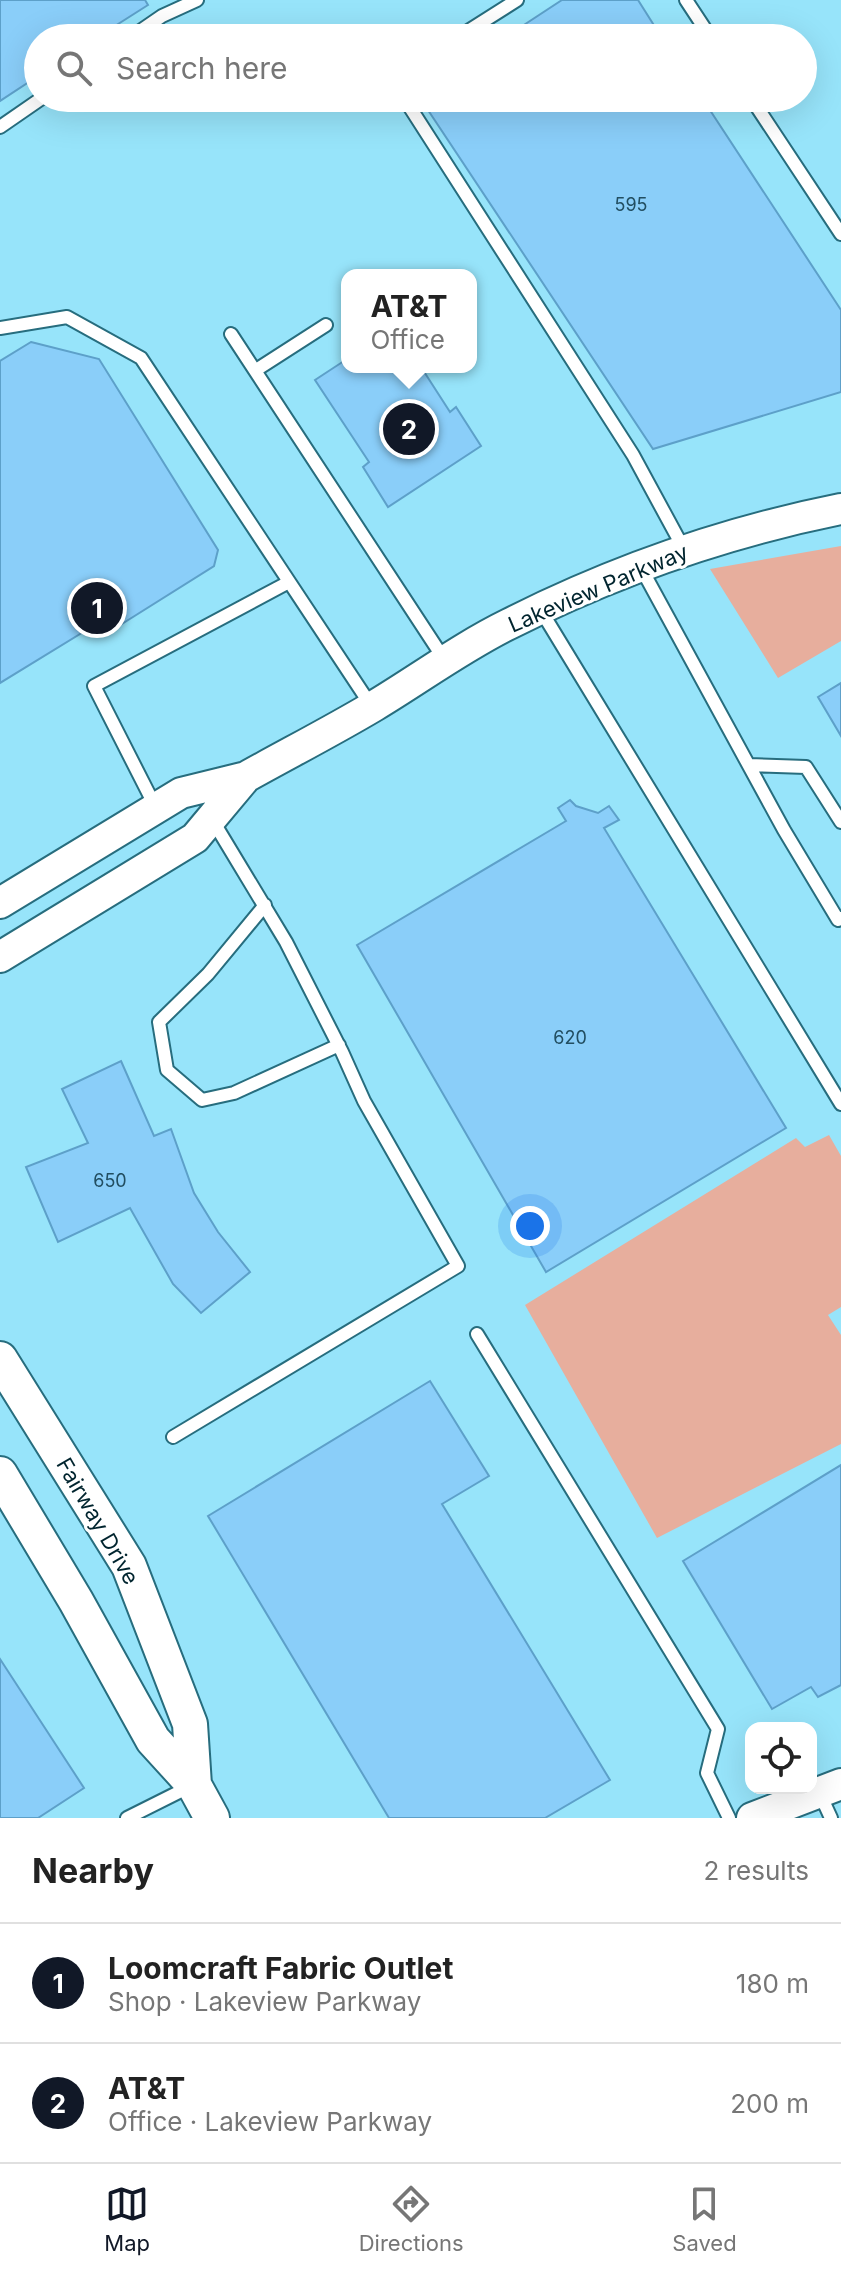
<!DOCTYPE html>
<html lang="en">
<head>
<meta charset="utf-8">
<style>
	body { margin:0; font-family:Inter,sans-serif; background:#f2f2f2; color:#222 }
	.controls { position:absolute; right:24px; bottom:24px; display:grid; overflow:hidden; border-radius:16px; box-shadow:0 8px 32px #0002 }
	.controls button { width:72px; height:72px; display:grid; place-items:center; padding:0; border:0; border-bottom:2px solid #e0e0e0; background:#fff; color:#222; font:40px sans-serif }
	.you { position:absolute; left:530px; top:1226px; width:28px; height:28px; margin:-20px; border:6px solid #fff; border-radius:50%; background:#1a73e8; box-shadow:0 0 0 12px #1a73e833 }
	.badge { display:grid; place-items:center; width:52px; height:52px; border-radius:50%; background:#111827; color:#fff; font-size:26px; font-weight:700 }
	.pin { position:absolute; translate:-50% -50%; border:4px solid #fff; box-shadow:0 2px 8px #0006 }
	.popup { position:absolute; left:341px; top:269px; width:136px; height:104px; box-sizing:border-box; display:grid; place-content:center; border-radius:16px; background:#fff; filter:drop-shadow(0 2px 6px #0005); font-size:26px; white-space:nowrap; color:#767676 }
	.popup b { font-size:30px; color:#222 }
	.popup::after { content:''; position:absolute; left:50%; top:100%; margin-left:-16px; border:16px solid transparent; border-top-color:#fff }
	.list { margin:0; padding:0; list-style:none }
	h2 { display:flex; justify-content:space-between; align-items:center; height:104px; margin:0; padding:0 32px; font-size:34px }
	h2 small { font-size:26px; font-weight:400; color:#767676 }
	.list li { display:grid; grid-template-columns:52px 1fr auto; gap:24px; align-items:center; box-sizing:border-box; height:120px; padding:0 32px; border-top:2px solid #e0e0e0 }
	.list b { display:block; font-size:30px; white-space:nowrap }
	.list p { margin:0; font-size:26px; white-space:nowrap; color:#767676 }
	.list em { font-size:26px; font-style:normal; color:#767676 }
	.icon { flex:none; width:44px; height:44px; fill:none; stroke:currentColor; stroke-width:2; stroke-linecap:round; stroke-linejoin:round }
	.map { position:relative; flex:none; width:841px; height:1818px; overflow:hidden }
	.search { position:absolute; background:#fff; box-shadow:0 8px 32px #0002; left:24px; right:24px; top:24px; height:88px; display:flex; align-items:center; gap:20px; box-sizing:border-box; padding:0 28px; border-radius:44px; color:#767676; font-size:30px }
	.sheet { height:344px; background:#fff }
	nav { display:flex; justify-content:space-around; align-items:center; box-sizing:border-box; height:112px; border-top:2px solid #e0e0e0; background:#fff; font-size:22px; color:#767676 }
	nav a { display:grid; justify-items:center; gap:4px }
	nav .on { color:#111827 }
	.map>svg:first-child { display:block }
	.built { fill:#97e4fa; fill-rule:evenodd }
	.green { fill:#e7ae9d }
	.building { fill:#8acef9; stroke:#5da0c9; stroke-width:2 }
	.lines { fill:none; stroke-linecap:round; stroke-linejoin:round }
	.service-casing { stroke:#276d7e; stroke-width:16 }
	.tertiary-casing { stroke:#276d7e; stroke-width:34 }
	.secondary-casing { stroke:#276d7e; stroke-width:38 }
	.service { stroke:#fff; stroke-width:12 }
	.tertiary { stroke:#fff; stroke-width:30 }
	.secondary { stroke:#fff; stroke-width:34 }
	.labels { text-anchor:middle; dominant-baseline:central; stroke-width:6; stroke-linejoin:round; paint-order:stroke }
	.number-label { font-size:18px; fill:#224e61 }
	.street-label { font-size:22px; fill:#00242e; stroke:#fff }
</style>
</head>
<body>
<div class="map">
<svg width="841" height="1818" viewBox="0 0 841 1818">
	<rect width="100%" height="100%" fill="#b9ecfa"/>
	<!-- built -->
	<path class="built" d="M0 0H841V1818H0ZM38 38H803V98H38ZM347 275H471V367H347ZM751 1728H811V1788H751Z"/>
	<!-- green -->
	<path class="green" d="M841 546V641L778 678 710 569Z
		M829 1135 841 1156V1307L828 1315 841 1335V1444L657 1538 525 1305 796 1138 805 1147Z"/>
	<!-- building -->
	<path class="building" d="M0 0H145L148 5 96 38H38V76L0 101Z
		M562 0H638L662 38H504Z
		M420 98H702L841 310V392L653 449Z
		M31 342 99 359 218 550 214 566 117 627 98 623 0 683V361Z
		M347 359V367H421L450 412 456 407 481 446 388 507 363 467 369 462 315 380Z
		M841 683V736L818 697Z
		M570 800 576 806 598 813 609 806 619 820 604 828 786 1128 546 1272 357 945 566 821 558 808Z
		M121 1061 154 1136 171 1129 194 1193 218 1232 250 1272 201 1313 173 1284 130 1208 58 1242 26 1167 88 1143 62 1089Z
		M430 1381 489 1476 442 1504 610 1780 545 1818H389L208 1516Z
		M841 1465V1685L818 1697 811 1687 772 1709 683 1561Z
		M0 1659 84 1788 38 1818H0Z"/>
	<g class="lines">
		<!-- service casing -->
		<g class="service-casing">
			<path id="service" d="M686 0 711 38
				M130 38 162 16 197 0
				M457 38 517 0
				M404 98 633 455 685 551
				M751 98 841 234
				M0 127 42 98
				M0 328 67 317 141 358 372 707
				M231 334 444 659
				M256 370 326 325
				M640 566 784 830 838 920 841 918
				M540 609 841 1104
				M749 765 806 767 841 822
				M156 808 94 686 289 582
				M265 905 208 974 159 1022 167 1070 202 1100 234 1093 339 1045
				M477 1334 718 1729 707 1773 729 1818
				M173 1437 458 1266 364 1101 342 1052 286 942 213 821
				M820 1794 831 1818
				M127 1818 191 1786"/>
		</g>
		<!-- tertiary casing -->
		<g class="tertiary-casing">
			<path id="tertiary" d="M246 777C289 753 332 731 374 706 419 679 462 647 509 624 614 571 726 532 841 509
				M0 903 181 793 246 777 195 838 0 957
				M752 1818 841 1784"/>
		</g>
		<!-- secondary casing -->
		<g class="secondary-casing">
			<path id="secondary" d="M0 1359 129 1566 190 1724 194 1785
				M0 1474 76 1601 153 1740 194 1785 212 1818"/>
		</g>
		<!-- service -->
		<use href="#service" class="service"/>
		<!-- tertiary -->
		<use href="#tertiary" class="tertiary"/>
		<!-- secondary -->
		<use href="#secondary" class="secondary"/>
	</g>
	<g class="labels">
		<!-- number labels -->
		<g class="number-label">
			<text x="631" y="204">595</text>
			<text x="570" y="1037">620</text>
			<text x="110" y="1180">650</text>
		</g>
		<!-- street labels -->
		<g class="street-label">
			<text transform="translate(598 588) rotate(-23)">Lakeview Parkway</text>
			<text transform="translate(98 1521) rotate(60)">Fairway Drive</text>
		</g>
	</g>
</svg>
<div class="controls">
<button><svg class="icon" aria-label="locate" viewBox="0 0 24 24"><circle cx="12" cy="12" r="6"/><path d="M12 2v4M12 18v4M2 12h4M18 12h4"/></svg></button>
</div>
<div class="you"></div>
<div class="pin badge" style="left:97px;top:608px">1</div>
<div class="pin badge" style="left:409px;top:429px">2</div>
<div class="popup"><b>AT&amp;T</b>Office</div>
<div class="search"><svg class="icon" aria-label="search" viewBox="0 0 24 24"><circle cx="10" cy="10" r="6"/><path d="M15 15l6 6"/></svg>Search here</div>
</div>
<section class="sheet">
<h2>Nearby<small>2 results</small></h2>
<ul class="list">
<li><span class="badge">1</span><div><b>Loomcraft Fabric Outlet</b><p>Shop · Lakeview Parkway</p></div><em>180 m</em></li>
<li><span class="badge">2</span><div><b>AT&amp;T</b><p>Office · Lakeview Parkway</p></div><em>200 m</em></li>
</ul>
</section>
<nav>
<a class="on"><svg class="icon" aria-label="map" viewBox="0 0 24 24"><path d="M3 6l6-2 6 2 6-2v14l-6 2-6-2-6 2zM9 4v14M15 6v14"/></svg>Map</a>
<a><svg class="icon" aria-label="directions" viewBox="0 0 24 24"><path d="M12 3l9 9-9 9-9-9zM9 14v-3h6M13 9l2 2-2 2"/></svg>Directions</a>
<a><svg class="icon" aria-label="saved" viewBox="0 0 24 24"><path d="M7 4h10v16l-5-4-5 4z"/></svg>Saved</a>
</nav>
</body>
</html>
